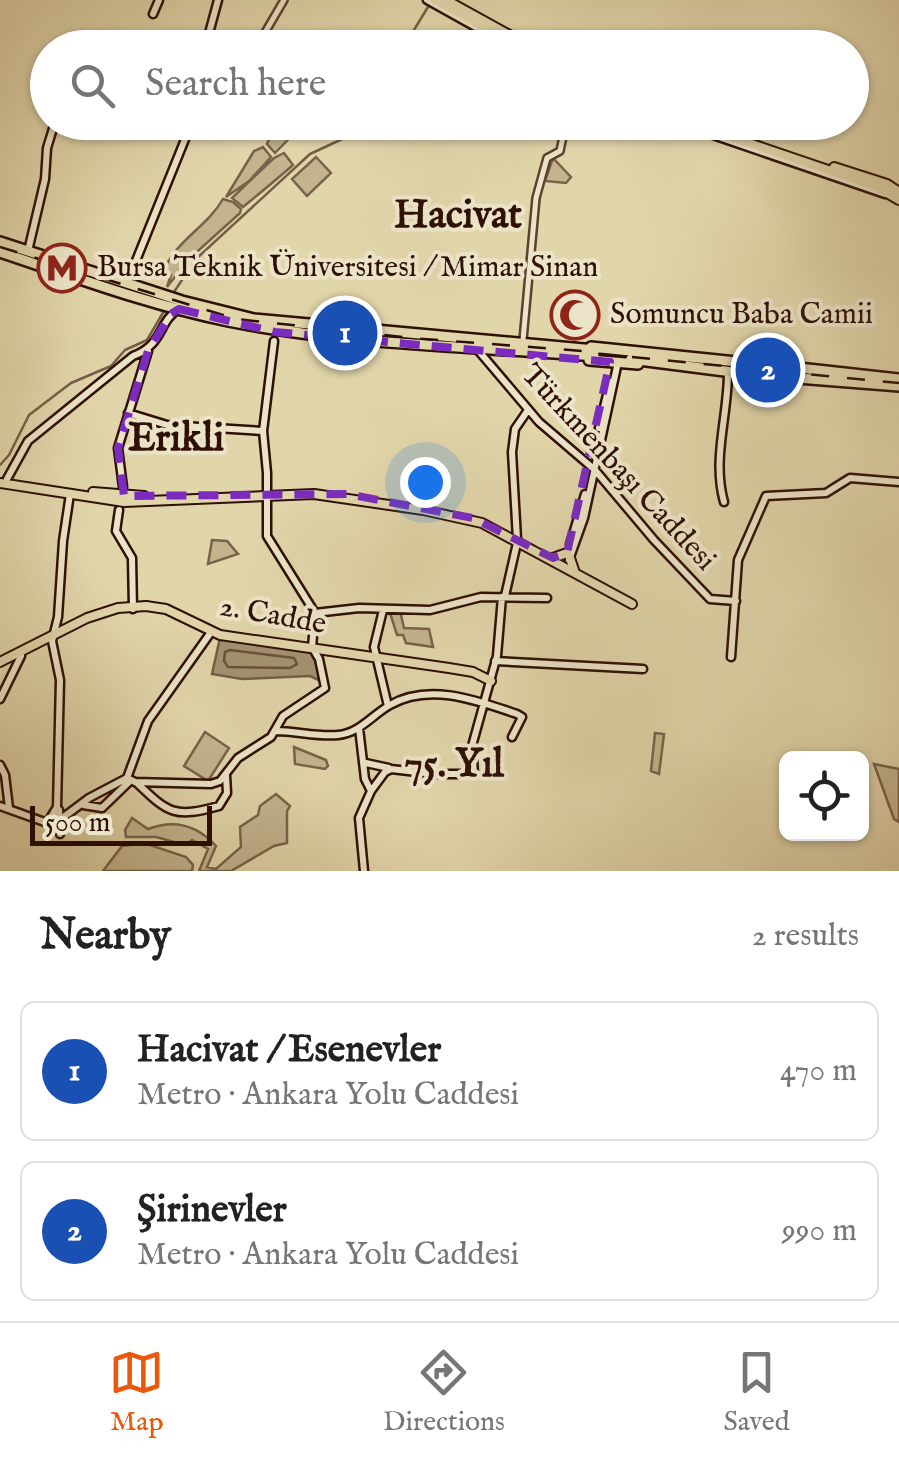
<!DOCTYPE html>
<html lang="en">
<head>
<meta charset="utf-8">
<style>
	body { margin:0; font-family:"IM FELL English",serif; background:#f2f2f2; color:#222 }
	.controls { position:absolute; right:30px; bottom:30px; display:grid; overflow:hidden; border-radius:15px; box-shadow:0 2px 8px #0004 }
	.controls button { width:90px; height:90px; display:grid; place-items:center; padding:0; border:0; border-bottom:2px solid #e0e0e0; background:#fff; color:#222; font:50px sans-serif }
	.scale { position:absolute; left:30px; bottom:25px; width:182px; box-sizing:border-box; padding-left:10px; border:5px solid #2f1005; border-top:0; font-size:28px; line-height:35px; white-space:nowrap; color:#2f1005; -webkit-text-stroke:8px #ece4c8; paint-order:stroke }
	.you { position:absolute; left:425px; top:482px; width:35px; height:35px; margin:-25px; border:8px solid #fff; border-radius:50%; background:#1a73e8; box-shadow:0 0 0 15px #1a73e833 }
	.badge { display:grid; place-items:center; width:65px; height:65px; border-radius:50%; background:#ea580c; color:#fff; font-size:32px; font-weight:700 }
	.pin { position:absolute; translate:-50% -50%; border:5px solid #fff; box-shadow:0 2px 10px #0006 }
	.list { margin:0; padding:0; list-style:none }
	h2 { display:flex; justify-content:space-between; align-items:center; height:130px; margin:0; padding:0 40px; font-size:42px }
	h2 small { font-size:32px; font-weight:400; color:#767676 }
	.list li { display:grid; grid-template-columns:65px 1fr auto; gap:30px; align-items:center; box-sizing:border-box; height:140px; margin:0 20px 20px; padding:0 20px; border:2px solid #e0e0e0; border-radius:15px }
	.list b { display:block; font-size:38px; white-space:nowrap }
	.list p { margin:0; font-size:32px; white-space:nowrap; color:#767676 }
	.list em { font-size:32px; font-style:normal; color:#767676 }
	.icon { flex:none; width:55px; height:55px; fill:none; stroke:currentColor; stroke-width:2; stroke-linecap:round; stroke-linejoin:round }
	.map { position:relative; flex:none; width:899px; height:871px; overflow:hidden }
	.search { position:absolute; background:#fff; box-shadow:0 2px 8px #0004; left:30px; right:30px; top:30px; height:110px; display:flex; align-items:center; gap:25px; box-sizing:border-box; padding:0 35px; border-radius:55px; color:#767676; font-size:38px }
	.sheet { height:450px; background:#fff }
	nav { display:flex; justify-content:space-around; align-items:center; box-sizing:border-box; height:140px; border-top:2px solid #e0e0e0; background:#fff; font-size:28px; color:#767676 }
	nav a { display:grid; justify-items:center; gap:5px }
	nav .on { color:#ea580c }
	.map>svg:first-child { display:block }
	.green { fill:#c3b48e; stroke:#79624a; stroke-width:2.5 }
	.water { fill:#a49272; stroke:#755e46; stroke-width:2.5 }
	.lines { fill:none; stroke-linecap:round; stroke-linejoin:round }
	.shore { stroke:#6a513c; stroke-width:2.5 }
	.stream { stroke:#755e46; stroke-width:2.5 }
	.tertiary-casing { stroke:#5c412e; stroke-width:10 }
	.secondary-casing { stroke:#2f1005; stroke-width:11 }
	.primary-casing { stroke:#2f1005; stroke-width:12 }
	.trunk-casing { stroke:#2f1005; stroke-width:14 }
	.tertiary { stroke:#ece4c8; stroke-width:5 }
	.secondary { stroke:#ece4c8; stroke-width:6 }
	.primary { stroke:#e1d5aa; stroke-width:8 }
	.trunk { stroke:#e1d5aa; stroke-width:9 }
	.rail { stroke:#2f1005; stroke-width:2.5; stroke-dasharray:18 18; stroke-linecap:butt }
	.marked { fill:none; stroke:#7b2cbf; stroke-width:8; stroke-dasharray:20 12; stroke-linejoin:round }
	.labels { text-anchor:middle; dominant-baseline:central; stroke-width:8; stroke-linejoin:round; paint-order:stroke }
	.poi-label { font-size:30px; fill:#2f1005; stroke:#ece4c8; text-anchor:start }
	.street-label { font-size:30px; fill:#2f1005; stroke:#ece4c8 }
	.district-label { font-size:40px; font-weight:bold; fill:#2f1005; stroke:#ece4c8 }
</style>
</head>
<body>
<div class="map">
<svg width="899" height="871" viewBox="0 0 899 871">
	<rect width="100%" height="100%" fill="#e1d5aa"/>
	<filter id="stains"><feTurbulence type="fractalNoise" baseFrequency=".002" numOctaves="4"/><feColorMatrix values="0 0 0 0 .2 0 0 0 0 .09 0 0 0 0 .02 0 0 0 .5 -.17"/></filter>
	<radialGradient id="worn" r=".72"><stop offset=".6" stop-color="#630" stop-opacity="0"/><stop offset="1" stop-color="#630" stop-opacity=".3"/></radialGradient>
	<!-- green -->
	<path class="green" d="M276 123H304L275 153 267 144Z
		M263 147 271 157 249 181 226 197 254 151Z
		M284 153 293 165C276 180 260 193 243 207L232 198 274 158Z
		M316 157 331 173 307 196 292 179Z
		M553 158 571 177 566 183 545 181Z
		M223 199 233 202 241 209 240 213 189 259 167 287 171 275 163 272C175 241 207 227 223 199Z
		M212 540 227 541 238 554 208 564Z
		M400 611 404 628 429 629 433 647 406 643 403 635H397L390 613Z
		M205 732 229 748 208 781 184 766Z
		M655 733 664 734 659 774 651 771Z
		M294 747 326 760 328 766 325 769 295 764Z
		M874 764 899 769V822L894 819Z
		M276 794 290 806 287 811V843L274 846 231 871H199L208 849 192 840 185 845 156 837H126L125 830 132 818 148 829C174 819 197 825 216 846L207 867 216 869 241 847 240 827 258 815 260 806Z
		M144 843 186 857 193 865 192 871H103L122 846Z"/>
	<!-- water -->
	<path class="water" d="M220 638 314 651 325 683 310 676 242 679 212 674Z"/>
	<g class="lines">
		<!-- shore -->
		<path class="shore" d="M230 650 294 658 297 664 290 668 228 667 224 661 225 652Z"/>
		<!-- stream -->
		<path class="stream" d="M403 48 431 2
			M172 295 196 259 310 154 351 135 361 122
			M0 465 9 455 29 415 71 383 111 366 125 350 147 340 164 311"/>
		<!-- tertiary casing -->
		<g class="tertiary-casing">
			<path id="tertiary" d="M82 44 104 48
				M256 48 284 0
				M523 340 536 198 547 158 560 151 566 122"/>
		</g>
		<!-- secondary casing -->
		<g class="secondary-casing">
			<path id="secondary" d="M427 0 513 48
				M153 14 159 0
				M205 48 218 0
				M675 122 885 194
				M28 251 45 179 47 148 55 122
				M127 283 192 122
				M477 349 539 422 595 470 654 540 710 599 736 601
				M128 413 167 425 263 431
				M599 428 610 382
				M7 479 28 441 133 356C164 345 158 321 179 309
				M123 487 118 448 148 351
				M724 502C712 459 728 416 728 373
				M119 510 116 531 132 558 133 609
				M517 539 512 452 515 429 528 410
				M570 544 585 494
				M569 560 584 518 618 362
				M505 596 517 543
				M383 610 374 647 388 706
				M315 613 359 608 430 610 481 597 547 598
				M731 657 738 560 766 496 826 493 850 478 899 482
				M495 661 643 669
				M0 699 21 656
				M359 728 365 779 371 791 359 818 364 871
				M276 731C296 731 318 737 338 735 360 733 372 715 390 705 430 682 478 701 517 714L522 717 512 737
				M366 763 389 768
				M0 765 5 775 9 808
				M127 778 135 782 211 784 220 781 238 758 271 737 283 716 325 688 319 659 312 647 315 613 267 536V473L263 431 274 341
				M127 778 148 721 209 635
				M137 783C169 814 175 818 219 806L227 793 226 775
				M371 791 385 772 391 769 434 774H474L472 746 497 656 502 597
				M83 805 102 808 131 780
				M0 806 53 825 89 798 127 778
				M59 810 60 834
				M53 825 49 820 57 807 60 680 52 641 58 617 63 541 70 494"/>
		</g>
		<!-- primary casing -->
		<g class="primary-casing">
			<path id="primary" d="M435 0 522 48
				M446 0 533 48
				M687 122 875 186 899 200
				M834 167 887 184 899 192
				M0 483 124 502 314 494 423 510 482 523 632 604
				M93 492 144 496
				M553 558 567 553
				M570 558 574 570
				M0 662 87 618 118 608 146 606 166 609 220 635 449 668 473 672 491 681"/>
		</g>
		<!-- trunk casing -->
		<g class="trunk-casing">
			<path id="trunk" d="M0 242 182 301 254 319 595 350
				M0 252C75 277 150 305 228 321 348 345 473 346 594 356
				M591 347 767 365
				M631 359 748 374 899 386
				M589 360 638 364
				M763 364 899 379"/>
		</g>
		<!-- tertiary -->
		<use href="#tertiary" class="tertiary"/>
		<!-- secondary -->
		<use href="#secondary" class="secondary"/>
		<!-- primary -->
		<use href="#primary" class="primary"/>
		<!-- trunk -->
		<use href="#trunk" class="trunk"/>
		<!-- rail -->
		<path class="rail" d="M0 247 236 319 412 338 595 352
			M632 357 899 383"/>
	</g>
	<!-- marked area -->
	<path class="marked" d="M179 309 275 332 610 362 567 553 553 558 473 518 347 494 124 496 118 448 148 351 171 314Z"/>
	<!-- icons -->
	<defs>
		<g id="metro-ring" transform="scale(2.5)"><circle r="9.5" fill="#ece4c8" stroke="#8f2418" stroke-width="1.5"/><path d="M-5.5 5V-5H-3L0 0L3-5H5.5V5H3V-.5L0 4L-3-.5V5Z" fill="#8f2418"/></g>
		<g id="mosque-ring" transform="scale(2.5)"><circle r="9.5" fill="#ece4c8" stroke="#8f2418" stroke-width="1.5"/><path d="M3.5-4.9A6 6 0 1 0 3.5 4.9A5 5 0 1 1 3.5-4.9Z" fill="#8f2418"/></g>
	</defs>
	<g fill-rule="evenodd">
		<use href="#metro-ring" x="62" y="268"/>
		<use href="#mosque-ring" x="575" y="315"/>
	</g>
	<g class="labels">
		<!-- poi labels -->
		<g class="poi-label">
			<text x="97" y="268">Bursa Teknik Üniversitesi / Mimar Sinan</text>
			<text x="610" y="315">Somuncu Baba Camii</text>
		</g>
		<!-- street labels -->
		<g class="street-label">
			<text transform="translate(618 468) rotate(47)">Türkmenbaşı Caddesi</text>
			<text transform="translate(273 616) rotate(10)">2. Cadde</text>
		</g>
		<!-- district labels -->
		<g class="district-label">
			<text x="458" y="216">Hacivat</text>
			<text x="176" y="439">Erikli</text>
			<text x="454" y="765">75. Yıl</text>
		</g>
	</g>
	<rect width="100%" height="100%" filter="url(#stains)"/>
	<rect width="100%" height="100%" fill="url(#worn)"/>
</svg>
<div class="controls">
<button><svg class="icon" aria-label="locate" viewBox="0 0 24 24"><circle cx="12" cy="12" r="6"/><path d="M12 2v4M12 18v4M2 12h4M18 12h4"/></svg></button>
</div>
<div class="scale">500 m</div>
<div class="you"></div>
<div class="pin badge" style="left:345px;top:333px;background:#1a4fb4">1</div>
<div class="pin badge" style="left:768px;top:370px;background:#1a4fb4">2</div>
<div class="search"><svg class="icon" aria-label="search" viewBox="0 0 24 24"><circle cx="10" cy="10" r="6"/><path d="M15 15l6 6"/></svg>Search here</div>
</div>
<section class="sheet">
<h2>Nearby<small>2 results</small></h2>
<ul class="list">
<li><span class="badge" style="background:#1a4fb4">1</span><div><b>Hacivat / Esenevler</b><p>Metro · Ankara Yolu Caddesi</p></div><em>470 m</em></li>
<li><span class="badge" style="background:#1a4fb4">2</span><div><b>Şirinevler</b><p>Metro · Ankara Yolu Caddesi</p></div><em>990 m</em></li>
</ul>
</section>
<nav>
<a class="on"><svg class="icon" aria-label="map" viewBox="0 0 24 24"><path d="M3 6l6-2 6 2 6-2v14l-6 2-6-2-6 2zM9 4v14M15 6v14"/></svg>Map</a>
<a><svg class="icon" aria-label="directions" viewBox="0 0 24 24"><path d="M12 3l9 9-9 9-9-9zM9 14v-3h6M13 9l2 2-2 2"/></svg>Directions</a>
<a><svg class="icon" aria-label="saved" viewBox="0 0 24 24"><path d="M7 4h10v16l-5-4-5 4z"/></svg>Saved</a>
</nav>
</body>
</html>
